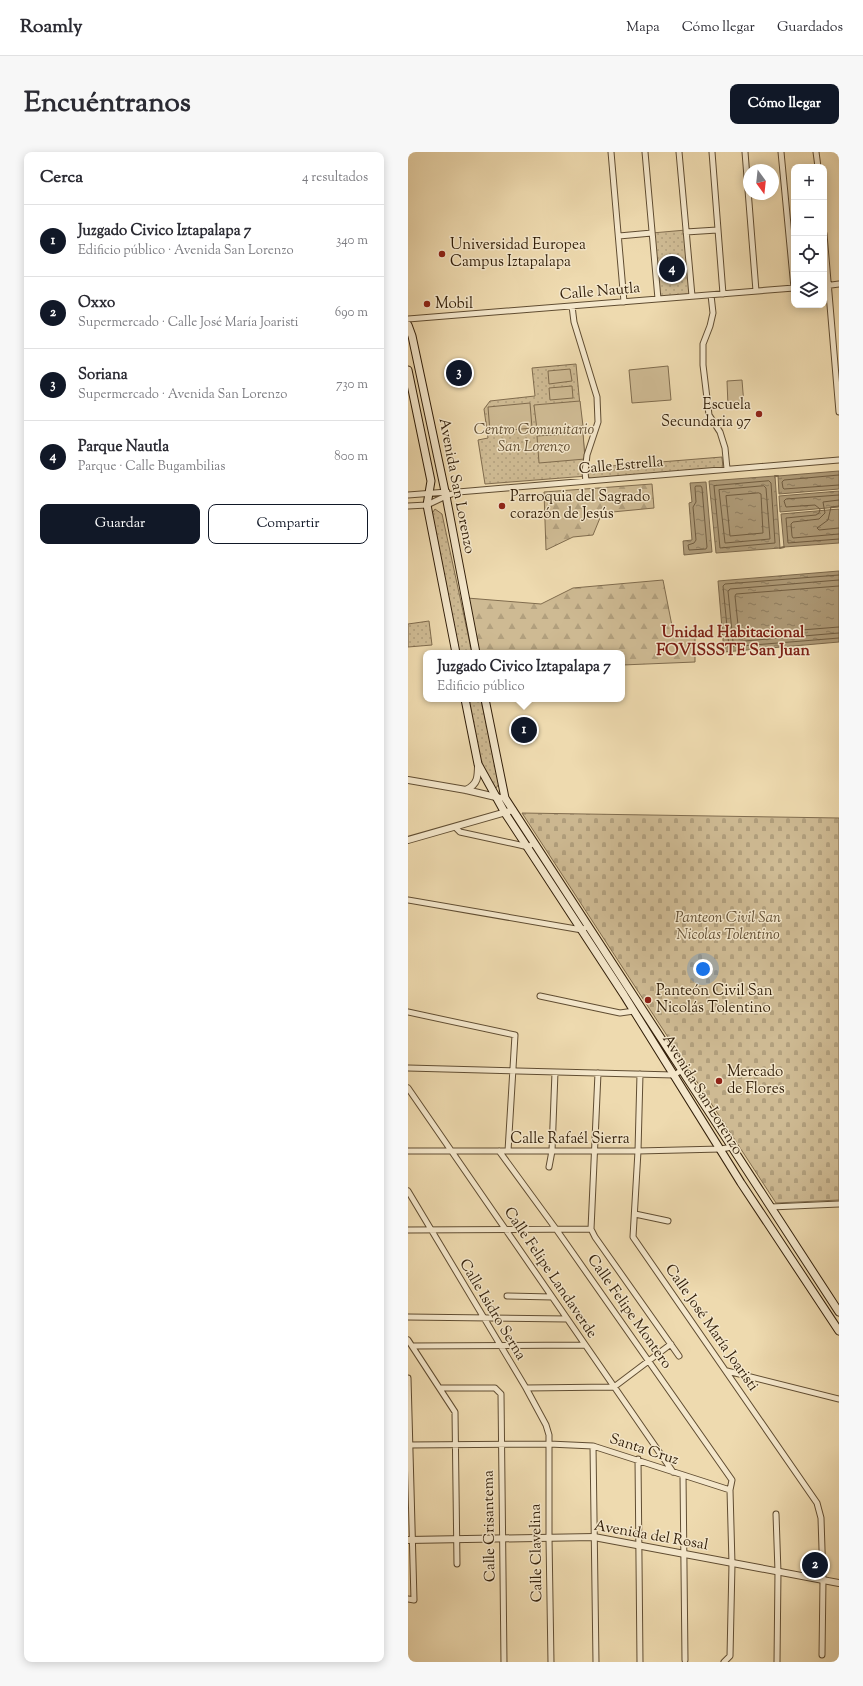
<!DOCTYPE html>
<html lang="es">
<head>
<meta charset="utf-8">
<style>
	body { margin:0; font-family:"Sorts Mill Goudy",serif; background:#f7f7f7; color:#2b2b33 }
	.controls { position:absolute; right:12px; top:12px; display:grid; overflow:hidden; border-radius:8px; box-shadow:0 2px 10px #0003 }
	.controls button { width:36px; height:36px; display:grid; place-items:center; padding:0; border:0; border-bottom:1px solid #e1e1e2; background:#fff; color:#2b2b33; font:20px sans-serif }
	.compass { position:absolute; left:335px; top:12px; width:36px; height:36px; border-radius:50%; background:#fff; box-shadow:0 2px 10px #0003; rotate:165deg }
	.you { position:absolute; left:295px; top:817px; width:14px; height:14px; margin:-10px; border:3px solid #fff; border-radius:50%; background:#1a73e8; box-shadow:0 0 0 6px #1a73e833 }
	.badge { display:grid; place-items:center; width:26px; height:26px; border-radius:50%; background:#111827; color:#fff; font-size:13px; font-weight:700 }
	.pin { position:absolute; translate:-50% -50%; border:2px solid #fff; box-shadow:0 1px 4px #0006 }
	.popup { position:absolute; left:15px; top:498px; width:202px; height:52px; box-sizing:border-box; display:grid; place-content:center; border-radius:8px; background:#fff; filter:drop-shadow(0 1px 3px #0005); font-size:13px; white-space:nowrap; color:#7c7c81 }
	.popup b { font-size:15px; color:#2b2b33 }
	.popup::after { content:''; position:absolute; left:50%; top:100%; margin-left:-8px; border:8px solid transparent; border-top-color:#fff }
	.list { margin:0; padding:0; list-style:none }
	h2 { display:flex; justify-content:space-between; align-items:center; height:52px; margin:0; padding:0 16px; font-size:17px }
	h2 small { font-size:13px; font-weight:400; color:#7c7c81 }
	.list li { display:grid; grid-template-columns:26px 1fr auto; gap:12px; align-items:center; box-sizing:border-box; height:72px; padding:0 16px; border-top:1px solid #e1e1e2 }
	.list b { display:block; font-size:15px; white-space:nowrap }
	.list p { margin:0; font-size:13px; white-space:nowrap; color:#7c7c81 }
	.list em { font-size:13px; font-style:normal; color:#7c7c81 }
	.actions { display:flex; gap:8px; padding:12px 16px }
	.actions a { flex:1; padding:9px 0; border:1px solid #111827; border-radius:8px; text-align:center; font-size:14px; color:#111827 }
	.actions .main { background:#111827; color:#fff }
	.icon { flex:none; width:22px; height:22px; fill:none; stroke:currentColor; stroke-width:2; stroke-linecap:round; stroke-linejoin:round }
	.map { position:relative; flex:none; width:431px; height:1510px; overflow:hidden; border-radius:8px }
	header { display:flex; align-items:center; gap:24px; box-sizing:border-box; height:56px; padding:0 20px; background:#fff; border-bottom:1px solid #e1e1e2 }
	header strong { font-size:19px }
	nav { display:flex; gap:22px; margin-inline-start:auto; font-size:14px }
	.intro { display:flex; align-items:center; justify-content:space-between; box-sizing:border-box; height:96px; padding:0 24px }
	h1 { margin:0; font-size:28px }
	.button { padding:10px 18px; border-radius:8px; background:#111827; color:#fff; font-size:14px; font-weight:700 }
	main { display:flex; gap:24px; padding:0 24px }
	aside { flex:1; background:#fff; border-radius:8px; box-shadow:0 2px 10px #0003 }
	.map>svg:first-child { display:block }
	.grass { fill:url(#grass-dots); stroke:#806c4e }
	.forest { fill:url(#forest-firs); stroke:#806c4e }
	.cemetery { fill:url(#cemetery-stones); stroke:#806c4e }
	.garden { fill:#ceba93; stroke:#806c4e }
	.water { fill:url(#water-ripples); stroke:#7c684b }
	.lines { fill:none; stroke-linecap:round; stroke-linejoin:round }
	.shore { stroke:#705c40; stroke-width:1 }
	.stream { stroke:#7c684b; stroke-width:2 }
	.minor-casing { stroke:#604d32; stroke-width:7 }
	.tertiary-casing { stroke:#604d32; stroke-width:8 }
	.secondary-casing { stroke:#311e09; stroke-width:9 }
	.minor { stroke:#f4e7cb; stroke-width:5 }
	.tertiary { stroke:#f4e7cb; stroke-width:6 }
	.secondary { stroke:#f4e7cb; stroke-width:7 }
	.poi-dot { fill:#8f2418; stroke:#f4e7cb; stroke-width:1.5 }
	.labels { text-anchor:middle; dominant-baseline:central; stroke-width:3; stroke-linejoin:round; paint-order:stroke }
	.poi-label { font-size:15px; fill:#311e09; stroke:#f4e7cb; text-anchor:start }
	.street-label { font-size:15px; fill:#311e09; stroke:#f4e7cb }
	.park-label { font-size:15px; font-style:italic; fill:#604d32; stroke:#f4e7cb }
	.neighbourhood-label { font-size:16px; font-weight:bold; fill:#7a1f14; stroke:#f4e7cb }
</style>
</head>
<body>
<header>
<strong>Roamly</strong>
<nav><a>Mapa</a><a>Cómo llegar</a><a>Guardados</a></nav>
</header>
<div class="intro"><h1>Encuéntranos</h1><a class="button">Cómo llegar</a></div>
<main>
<aside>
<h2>Cerca<small>4 resultados</small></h2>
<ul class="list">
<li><span class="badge">1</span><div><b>Juzgado Civico Iztapalapa 7</b><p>Edificio público · Avenida San Lorenzo</p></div><em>340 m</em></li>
<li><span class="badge">2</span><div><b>Oxxo</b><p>Supermercado · Calle José María Joaristi</p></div><em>690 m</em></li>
<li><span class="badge">3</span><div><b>Soriana</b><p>Supermercado · Avenida San Lorenzo</p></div><em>730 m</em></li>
<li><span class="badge">4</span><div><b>Parque Nautla</b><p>Parque · Calle Bugambilias</p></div><em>800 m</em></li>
</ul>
<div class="actions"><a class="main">Guardar</a><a>Compartir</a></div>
</aside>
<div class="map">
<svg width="431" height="1510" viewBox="0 0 431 1510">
	<defs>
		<pattern id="grass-dots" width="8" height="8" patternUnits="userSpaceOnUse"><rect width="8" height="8" fill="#ceba93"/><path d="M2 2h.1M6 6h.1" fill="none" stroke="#b19f7d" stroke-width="1.8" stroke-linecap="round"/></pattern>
		<pattern id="forest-firs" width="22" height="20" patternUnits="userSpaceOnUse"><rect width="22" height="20" fill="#ceba93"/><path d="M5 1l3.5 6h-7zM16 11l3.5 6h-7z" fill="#b19f7d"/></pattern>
		<pattern id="cemetery-stones" width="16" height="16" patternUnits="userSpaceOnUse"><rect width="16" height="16" fill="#ceba93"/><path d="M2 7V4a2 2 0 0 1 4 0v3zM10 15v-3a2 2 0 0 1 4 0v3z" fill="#b19f7d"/></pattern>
		<pattern id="water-ripples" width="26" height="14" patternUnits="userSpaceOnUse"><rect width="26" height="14" fill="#ae9a77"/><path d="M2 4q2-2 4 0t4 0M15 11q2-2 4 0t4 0" fill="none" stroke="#8e7d60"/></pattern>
	</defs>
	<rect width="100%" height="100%" fill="#eedaaf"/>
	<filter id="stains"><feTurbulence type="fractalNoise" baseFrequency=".005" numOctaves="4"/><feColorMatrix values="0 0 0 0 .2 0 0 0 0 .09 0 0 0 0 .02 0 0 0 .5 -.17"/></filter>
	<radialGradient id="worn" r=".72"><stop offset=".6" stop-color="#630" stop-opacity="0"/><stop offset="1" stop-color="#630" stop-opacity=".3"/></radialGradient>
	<!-- grass -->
	<path class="grass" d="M278 78 284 144 250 147 244 81Z
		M168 212 178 316 314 305 315 316 179 327V324L77 332 70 288 80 286 76 257 82 249 127 244 124 216Z
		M27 357 34 362 64 501H50L23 363Z
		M21 469 24 493 0 495V472Z
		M59 547H73L91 632 88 636 82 635 76 627Z"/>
	<!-- forest -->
	<path class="forest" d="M244 332 246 356 194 361 185 383 165 385 138 398 136 340Z
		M255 428 266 484 287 486V510L214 513V501H71L59 446 133 452 165 436Z"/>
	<!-- cemetery -->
	<path class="cemetery" d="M114 661 431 666V1048L368 1051Z"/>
	<!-- garden -->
	<path class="garden" d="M260 214 263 248 224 251 221 218Z
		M162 217 164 229 141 232 140 219Z
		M334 228 336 253 320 254 319 229Z
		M164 234 165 246 142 248 141 236Z
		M172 249 175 274 129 278 126 253Z
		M122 251 124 276 82 280 80 255Z
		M175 281 177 307 131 311 129 284Z"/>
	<!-- water -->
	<path class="water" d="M431 319V337L371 342 370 324Z
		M367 324 372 396 308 401 301 329Z
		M298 330 304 400 276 403 275 389 284 388 281 351 284 350 282 331Z
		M431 339V355L372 360 371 344Z
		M431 357V391L376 395 373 362Z
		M431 419V490L316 500 310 429Z"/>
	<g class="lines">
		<!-- shore -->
		<path class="shore" d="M431 323 376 328 374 330 375 336 376 337 431 333
			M361 329 363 331 367 391 312 396 306 334Z
			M288 334H293L294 336 299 395 298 397 281 398 280 393 286 391 288 388 285 355 288 350 287 336Z
			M356 334 358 336 362 387 317 391 311 338Z
			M351 341 353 342 355 381 322 384 318 344Z
			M431 343 378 347 376 349 378 355 407 353 412 357 411 361 408 363 378 366 380 391 431 387
			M431 348 415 350 417 361 411 367 385 370 383 372 384 384 385 386 431 382
			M431 354 423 355 420 368 409 376 411 378 431 376
			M431 423 317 432 315 434 321 495 431 486
			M431 428 322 437 320 439 325 490 431 481
			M431 434 328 442 327 444 331 483 431 475"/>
		<!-- stream -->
		<path class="stream" d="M367 324H370
			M372 396 376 395"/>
		<!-- minor casing -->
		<g class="minor-casing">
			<path id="minor" d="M203 0 216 150
				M237 0 250 147
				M271 0 284 144
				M304 0 315 142
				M337 0 348 139
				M373 0 386 136
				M408 0 410 15
				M278 80 309 78
				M416 82 431 260
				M211 84 244 81
				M416 134 431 132
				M303 143 305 161 302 174 295 192V213L301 263 312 280 317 296 319 317
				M164 154 166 170 189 245 190 270 179 303 177 320 178 329
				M0 167 386 136
				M0 343 39 340
				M0 354 19 353 38 344 50 340 431 308
				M47 675 52 680 112 693 120 695 126 691
				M0 748 174 778 180 774
				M132 844 212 861 226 859
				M0 860 107 883 100 999
				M0 916 266 923 274 918
				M190 921 183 1077 187 1085 271 1204
				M232 922 230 999 225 1085 409 1351 413 1366 415 1428 414 1503
				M0 936 265 1320
				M0 999H230L313 997 324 995
				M91 999 148 1077 324 1328 322 1338 324 1412 322 1504 316 1510
				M141 1015 144 999 147 920
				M0 1039 118 1236 138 1273 141 1283V1386L143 1510
				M363 1055 431 1052
				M227 1062 260 1069
				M0 1078 183 1077
				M99 1144 144 1145
				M0 1165 159 1167
				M0 1188 47 1260 49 1412
				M4 1194 177 1193
				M319 1219 431 1247
				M32 1236H87L93 1242 96 1510
				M118 1236 206 1235 263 1192
				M0 1293 141 1292 185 1294 322 1338
				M185 1294 188 1510
				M230 1307 232 1510
				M275 1323 277 1508
				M368 1362 370 1420 369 1510
				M0 1447 6 1448 0 1226"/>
		</g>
		<!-- tertiary casing -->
		<g class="tertiary-casing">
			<path id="tertiary" d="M0 628 58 638 92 646
				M58 638C70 632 70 625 70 612
				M0 688 105 658
				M0 1388 186 1385 431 1431"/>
		</g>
		<!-- secondary casing -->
		<g class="secondary-casing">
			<path id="secondary" d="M0 173 4 184 38 344 68 501
				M0 218 23 329 19 353 48 501
				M57 547 70 612 97 661 216 843 333 1031 431 1179
				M77 547 97 646 431 1160"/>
		</g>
		<!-- minor -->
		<use href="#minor" class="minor"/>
		<!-- tertiary -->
		<use href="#tertiary" class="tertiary"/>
		<!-- secondary -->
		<use href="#secondary" class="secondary"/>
	</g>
	<!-- markers -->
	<g class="poi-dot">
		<circle cx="34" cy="102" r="4"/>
		<circle cx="19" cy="152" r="4"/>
		<circle cx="351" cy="262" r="4"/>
		<circle cx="94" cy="354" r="4"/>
		<circle cx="240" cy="848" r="4"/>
		<circle cx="311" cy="929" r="4"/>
	</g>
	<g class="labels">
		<!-- poi labels -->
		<g class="poi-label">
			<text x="42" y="93">Universidad Europea<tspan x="42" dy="17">Campus Iztapalapa</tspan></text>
			<text x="27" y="152">Mobil</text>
			<text x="343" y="253" text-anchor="end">Escuela<tspan x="343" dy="17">Secundaria 97</tspan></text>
			<text x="102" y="345">Parroquia del Sagrado<tspan x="102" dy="17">corazón de Jesús</tspan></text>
			<text x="248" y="839">Panteón Civil San<tspan x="248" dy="17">Nicolás Tolentino</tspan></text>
			<text x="319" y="920">Mercado<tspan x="319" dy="17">de Flores</tspan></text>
		</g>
		<!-- street labels -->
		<g class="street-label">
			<text transform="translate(192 140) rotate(-5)">Calle Nautla</text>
			<text transform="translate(213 314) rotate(-5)">Calle Estrella</text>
			<text transform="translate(48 334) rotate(79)">Avenida San Lorenzo</text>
			<text transform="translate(294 943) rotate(58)">Avenida San Lorenzo</text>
			<text x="162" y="987">Calle Rafaél Sierra</text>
			<text transform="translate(142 1121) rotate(56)">Calle Felipe Landaverde</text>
			<text transform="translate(84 1158) rotate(59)">Calle Isidro Serna</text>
			<text transform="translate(221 1160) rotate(55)">Calle Felipe Montero</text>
			<text transform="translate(303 1176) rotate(55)">Calle José María Joaristi</text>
			<text transform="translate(236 1298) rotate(18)">Santa Cruz</text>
			<text transform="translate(82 1374) rotate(-91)">Calle Crisantema</text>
			<text transform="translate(243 1384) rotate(10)">Avenida del Rosal</text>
			<text transform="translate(129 1401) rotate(-91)">Calle Clavelina</text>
		</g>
		<!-- park labels -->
		<g class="park-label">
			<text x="126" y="278">Centro Comunitario<tspan x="126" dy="17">San Lorenzo</tspan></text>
			<text x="320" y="766">Panteon Civil San<tspan x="320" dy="17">Nicolas Tolentino</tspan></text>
		</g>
		<!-- neighbourhood labels -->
		<g class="neighbourhood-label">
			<text x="325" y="481">Unidad Habitacional<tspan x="325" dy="18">FOVISSSTE San Juan</tspan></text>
		</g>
	</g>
	<rect width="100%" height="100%" filter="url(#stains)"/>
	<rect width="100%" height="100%" fill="url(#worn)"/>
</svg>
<div class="controls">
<button>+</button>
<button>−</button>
<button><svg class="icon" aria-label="locate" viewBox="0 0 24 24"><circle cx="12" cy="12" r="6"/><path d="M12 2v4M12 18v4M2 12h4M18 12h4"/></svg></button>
<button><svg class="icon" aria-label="layers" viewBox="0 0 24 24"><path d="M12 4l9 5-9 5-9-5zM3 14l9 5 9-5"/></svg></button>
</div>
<svg class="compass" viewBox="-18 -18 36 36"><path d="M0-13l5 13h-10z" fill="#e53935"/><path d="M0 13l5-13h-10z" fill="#7c7c81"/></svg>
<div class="you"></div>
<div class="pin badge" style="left:116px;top:578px">1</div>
<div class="popup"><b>Juzgado Civico Iztapalapa 7</b>Edificio público</div>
<div class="pin badge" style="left:407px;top:1413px">2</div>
<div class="pin badge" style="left:51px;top:221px">3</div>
<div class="pin badge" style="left:264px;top:117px">4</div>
</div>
</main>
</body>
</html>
